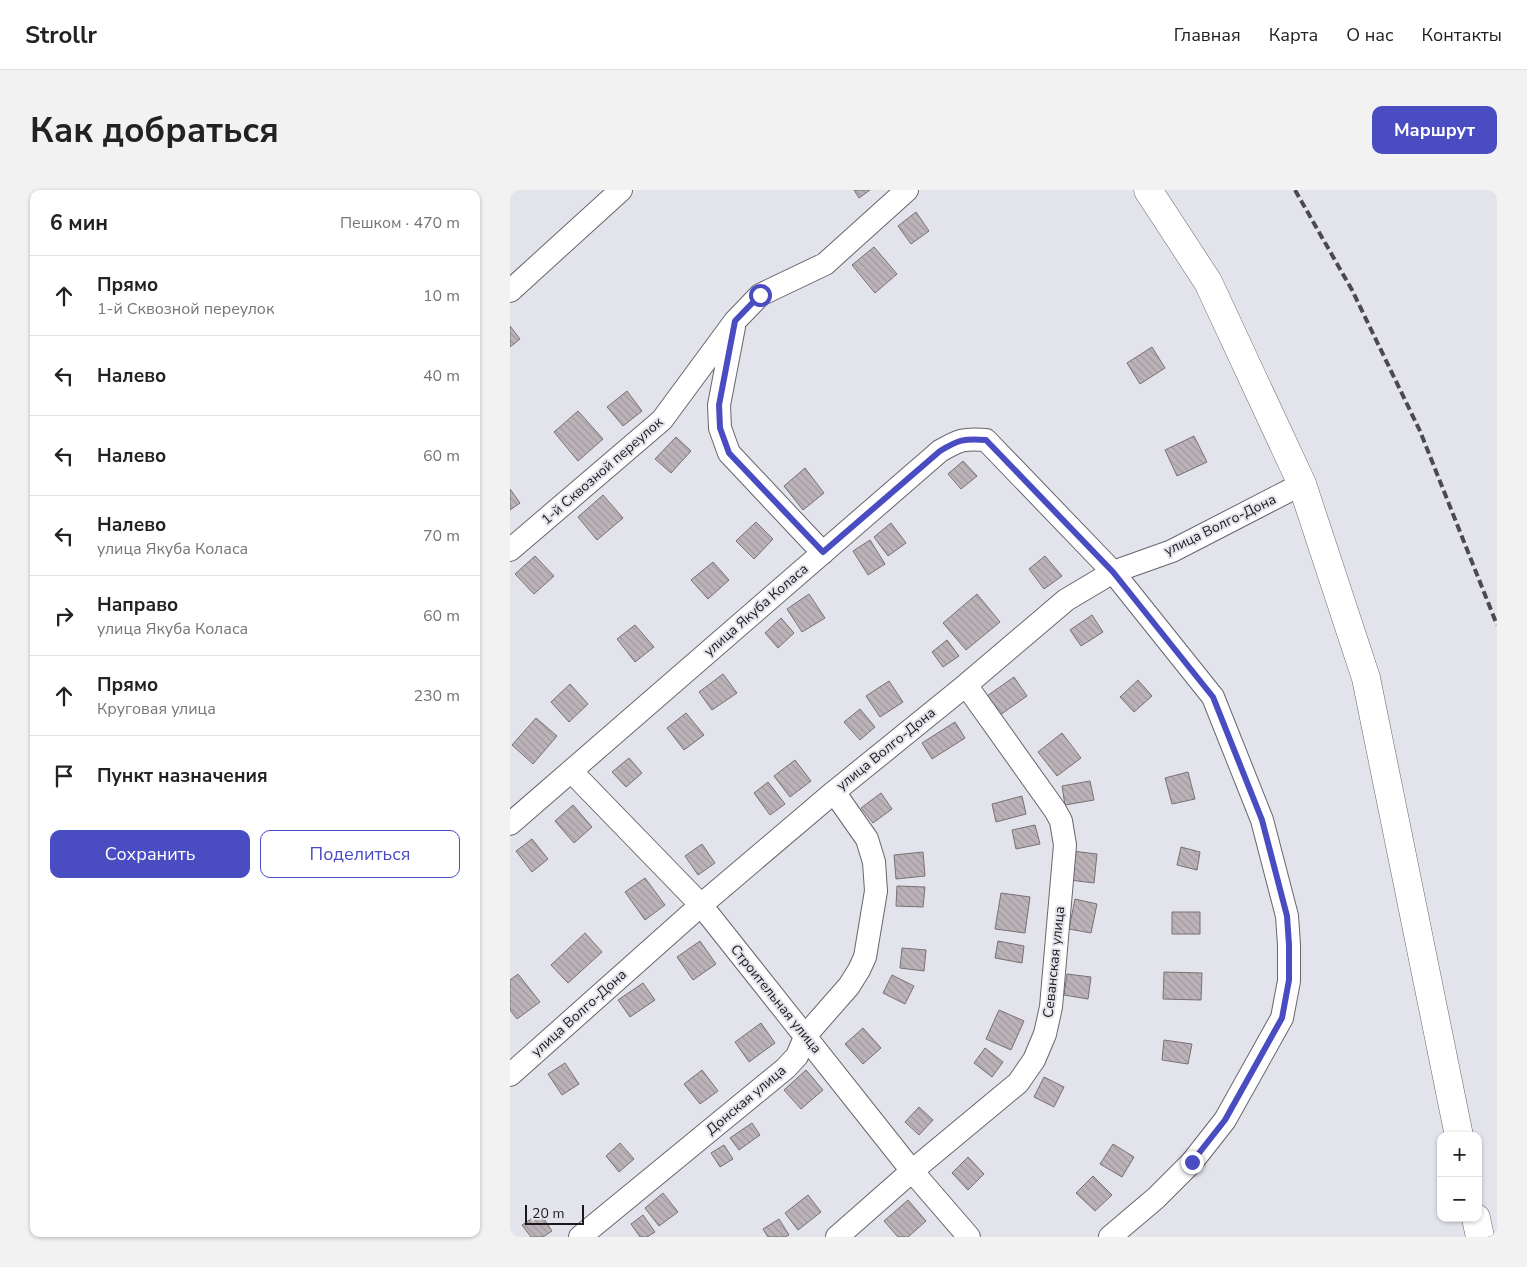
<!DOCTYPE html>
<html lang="ru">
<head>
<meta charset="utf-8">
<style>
	body { margin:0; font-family:"Nunito Sans",sans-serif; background:#f2f2f2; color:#222 }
	.controls { position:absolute; right:15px; bottom:15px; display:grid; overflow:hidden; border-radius:10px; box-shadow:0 1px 4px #0004 }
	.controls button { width:45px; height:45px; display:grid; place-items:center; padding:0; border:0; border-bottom:1px solid #e0e0e0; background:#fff; color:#222; font:25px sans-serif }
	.scale { position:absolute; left:15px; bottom:12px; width:59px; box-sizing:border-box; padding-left:5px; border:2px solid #1a1a1d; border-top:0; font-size:14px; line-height:18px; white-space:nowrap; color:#1a1a1d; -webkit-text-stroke:4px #e3e3eb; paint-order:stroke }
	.stop { position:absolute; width:15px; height:15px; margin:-11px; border:4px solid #4a4cc2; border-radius:50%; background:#fff }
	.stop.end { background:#4a4cc2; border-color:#fff; box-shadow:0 1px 5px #0008 }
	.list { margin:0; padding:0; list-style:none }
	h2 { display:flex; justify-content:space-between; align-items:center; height:65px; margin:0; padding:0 20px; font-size:21px }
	h2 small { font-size:16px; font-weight:400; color:#767676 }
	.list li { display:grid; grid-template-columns:32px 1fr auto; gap:15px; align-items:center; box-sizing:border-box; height:80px; padding:0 20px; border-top:1px solid #e0e0e0 }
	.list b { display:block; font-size:19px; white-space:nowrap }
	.list p { margin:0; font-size:16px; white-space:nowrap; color:#767676 }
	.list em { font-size:16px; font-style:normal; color:#767676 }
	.actions { display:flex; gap:10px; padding:15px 20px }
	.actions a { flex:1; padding:11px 0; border:1px solid #4a4cc2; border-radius:10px; text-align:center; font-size:18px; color:#4a4cc2 }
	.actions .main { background:#4a4cc2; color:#fff }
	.icon { flex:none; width:28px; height:28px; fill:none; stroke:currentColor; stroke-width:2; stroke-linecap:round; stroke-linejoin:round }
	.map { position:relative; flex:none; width:987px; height:1047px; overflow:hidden; border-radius:10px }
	header { display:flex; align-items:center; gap:30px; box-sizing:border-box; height:70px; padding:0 25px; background:#fff; border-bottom:1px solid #e0e0e0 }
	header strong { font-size:24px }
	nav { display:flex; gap:28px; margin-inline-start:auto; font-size:18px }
	.intro { display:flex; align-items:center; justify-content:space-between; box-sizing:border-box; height:120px; padding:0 30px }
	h1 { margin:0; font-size:35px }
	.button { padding:12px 22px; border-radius:10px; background:#4a4cc2; color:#fff; font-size:18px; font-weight:700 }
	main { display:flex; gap:30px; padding:0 30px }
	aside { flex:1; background:#fff; border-radius:10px; box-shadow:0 1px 4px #0004 }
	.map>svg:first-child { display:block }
	.building { fill:url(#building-back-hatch); stroke:#787074 }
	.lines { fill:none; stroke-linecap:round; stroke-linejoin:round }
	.minor-casing { stroke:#66666d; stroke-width:24 }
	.tertiary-casing { stroke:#66666d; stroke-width:29 }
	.minor { stroke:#fff; stroke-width:22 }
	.tertiary { stroke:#fff; stroke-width:28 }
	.rail { stroke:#4b4b4f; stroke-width:4; stroke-dasharray:8 4; stroke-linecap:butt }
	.route { stroke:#4a4cc2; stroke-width:6 }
	.labels { text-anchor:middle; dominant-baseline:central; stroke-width:4; stroke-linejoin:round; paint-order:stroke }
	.street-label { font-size:14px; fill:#1a1a1d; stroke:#e3e3eb }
</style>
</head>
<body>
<header>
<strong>Strollr</strong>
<nav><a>Главная</a><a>Карта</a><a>О нас</a><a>Контакты</a></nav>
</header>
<div class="intro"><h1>Как добраться</h1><a class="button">Маршрут</a></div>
<main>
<aside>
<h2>6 мин<small>Пешком · 470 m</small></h2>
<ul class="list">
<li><svg class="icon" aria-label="ahead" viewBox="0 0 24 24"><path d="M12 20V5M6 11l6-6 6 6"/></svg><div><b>Прямо</b><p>1-й Сквозной переулок</p></div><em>10 m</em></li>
<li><svg class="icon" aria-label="left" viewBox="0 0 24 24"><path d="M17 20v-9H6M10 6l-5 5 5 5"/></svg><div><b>Налево</b></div><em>40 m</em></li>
<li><svg class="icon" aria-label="left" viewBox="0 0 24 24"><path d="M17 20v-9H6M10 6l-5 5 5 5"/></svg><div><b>Налево</b></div><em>60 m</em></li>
<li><svg class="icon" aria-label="left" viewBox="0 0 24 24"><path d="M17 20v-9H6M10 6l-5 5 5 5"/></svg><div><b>Налево</b><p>улица Якуба Коласа</p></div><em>70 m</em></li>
<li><svg class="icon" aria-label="right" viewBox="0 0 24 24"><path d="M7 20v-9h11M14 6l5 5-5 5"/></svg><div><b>Направо</b><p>улица Якуба Коласа</p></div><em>60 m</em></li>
<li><svg class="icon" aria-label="ahead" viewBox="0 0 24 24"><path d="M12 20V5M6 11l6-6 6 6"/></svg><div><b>Прямо</b><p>Круговая улица</p></div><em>230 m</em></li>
<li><svg class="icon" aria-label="arrive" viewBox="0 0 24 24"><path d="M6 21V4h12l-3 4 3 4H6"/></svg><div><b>Пункт назначения</b></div></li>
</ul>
<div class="actions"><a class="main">Сохранить</a><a>Поделиться</a></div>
</aside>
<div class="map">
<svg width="987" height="1047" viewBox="0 0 987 1047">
	<defs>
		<pattern id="building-back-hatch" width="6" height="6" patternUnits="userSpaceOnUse" patternTransform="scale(1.25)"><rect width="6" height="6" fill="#bbb3b7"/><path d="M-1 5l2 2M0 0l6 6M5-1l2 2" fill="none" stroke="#a0999d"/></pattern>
	</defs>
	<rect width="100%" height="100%" fill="#e3e3eb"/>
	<!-- building -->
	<path class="building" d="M344 0H360L349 8Z
		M406 22 419 41 401 54 388 36Z
		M364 57 387 84 365 103 342 75Z
		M0 136 10 149 0 157Z
		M642 157 655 178 630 194 617 173Z
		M117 201 132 221 113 236 97 217Z
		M68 221 93 249 68 271 44 242Z
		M684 246 697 272 667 286 655 260Z
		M166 247 181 261 161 283 145 269Z
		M453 271 467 286 451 299 438 284Z
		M295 278 314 303 293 320 274 296Z
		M0 299 10 313 0 320Z
		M93 305 113 328 87 350 68 327Z
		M246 332 263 349 244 369 226 351Z
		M381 333 396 353 378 366 364 347Z
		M360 350 375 374 358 385 343 361Z
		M25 366 44 386 24 404 5 384Z
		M535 366 552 386 534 399 519 379Z
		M203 372 219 390 198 409 181 390Z
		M299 404 315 428 292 442 277 419Z
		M467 404 490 432 456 460 433 433Z
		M582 425 593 442 571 456 560 440Z
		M271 428 284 443 268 458 255 443Z
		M125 435 144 457 125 472 107 449Z
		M437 450 449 466 433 477 422 462Z
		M213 484 227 503 202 520 189 502Z
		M504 487 517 506 490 525 477 506Z
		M628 490 642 506 624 522 610 507Z
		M379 491 393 512 370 527 356 506Z
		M60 494 78 514 59 532 41 512Z
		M350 519 365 537 350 550 334 532Z
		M176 523 194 545 174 560 157 538Z
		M26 528 47 546 23 574 2 555Z
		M445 532 455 548 422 569 412 553Z
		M552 543 571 568 547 586 528 562Z
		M119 568 132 583 116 597 102 582Z
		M285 570 301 591 280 607 264 586Z
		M678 582 685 609 662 614 655 588Z
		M580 591 584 610 555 615 552 596Z
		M258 592 275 614 260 625 244 603Z
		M371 603 382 619 363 633 351 618Z
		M512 606 516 624 486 632 482 614Z
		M63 615 82 637 64 653 45 631Z
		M525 635 530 654 506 659 502 640Z
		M22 649 38 669 22 682 6 661Z
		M192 654 205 673 188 685 175 666Z
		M671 657 690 662 687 680 667 675Z
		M562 661 587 664 584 693 560 690Z
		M413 662 415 686 386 689 384 665Z
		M135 688 155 715 135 730 115 702Z
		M387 696 415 697 413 717 386 716Z
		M491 703 520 707 515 743 485 739Z
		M565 709 587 714 581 743 559 739Z
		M662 722H690V744H662Z
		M75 743 92 762 58 793 41 775Z
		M190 751 206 774 183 790 167 767Z
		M488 751 514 756 512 773 485 768Z
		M392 758 416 760 414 781 390 778Z
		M654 782 692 783 691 810 653 809Z
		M8 784 30 812 7 829 0 820V790Z
		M557 784 581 787 578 809 554 805Z
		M382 785 404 796 395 814 373 803Z
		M133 793 145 810 120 827 108 810Z
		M489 820 514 831 501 860 476 849Z
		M251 833 265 853 239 872 225 852Z
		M353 838 371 858 353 874 335 854Z
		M654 850 682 854 678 874 652 870Z
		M475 858 493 872 482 887 464 873Z
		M55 873 69 894 52 905 38 884Z
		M192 880 208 901 190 914 174 894Z
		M296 880 313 900 291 919 274 900Z
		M534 887 554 897 544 917 524 907Z
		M409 917 423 930 409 945 395 932Z
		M242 933 250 945 229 960 220 948Z
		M110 953 124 969 109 982 96 966Z
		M603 954 624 967 612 987 590 974Z
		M214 955 223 969 210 977 201 963Z
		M458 967 474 984 458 1000 442 983Z
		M583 986 602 1005 585 1021 566 1003Z
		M153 1003 168 1022 149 1036 135 1018Z
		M298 1005 311 1022 288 1040 275 1023Z
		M398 1010 416 1031 398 1047H388L374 1031Z
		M30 1023 42 1041 33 1047H21L12 1035Z
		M133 1025 145 1042 137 1047H130L121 1034Z
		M269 1029 279 1045 275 1047H258L253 1039Z"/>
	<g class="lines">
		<!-- minor casing -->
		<g class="minor-casing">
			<path id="minor" d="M0 101 111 0
				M224 137 209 215 210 238 219 263 313 363
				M0 360 152 230 225 131 250 105 315 74 397 0
				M61 581 191 715 402 981 459 1047
				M0 634 430 261C449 250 454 248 476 250L603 382 703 507 752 630 777 726 779 755V791L772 828 715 930 682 972 646 1008 600 1047
				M0 885 191 715 324 602 456 495 556 410 603 382 662 361 792 294
				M70 1047 276 878 287 866 296 845 339 796 349 780 355 767 366 701 364 672 357 649 324 602
				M327 1047 402 981 508 893 524 870 535 844 541 817 555 655 551 631 545 620 456 495"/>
		</g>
		<!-- tertiary casing -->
		<g class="tertiary-casing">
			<path id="tertiary" d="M638 0 698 92 792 294 856 488 949 946
				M966 1028 970 1047"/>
		</g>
		<!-- minor -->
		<use href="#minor" class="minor"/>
		<!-- tertiary -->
		<use href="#tertiary" class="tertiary"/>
		<!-- rail -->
		<path class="rail" d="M785 0 842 100 910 241 987 435"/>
	</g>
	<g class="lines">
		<!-- route -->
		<path class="route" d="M250 105 225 131 209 215 210 238 219 263 313 362 430 261C448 250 454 248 476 250L603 382 703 507 752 630 777 726 779 755V790L772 828 715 930 682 972"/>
	</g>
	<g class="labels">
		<!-- street labels -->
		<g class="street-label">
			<text transform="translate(92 281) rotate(-41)">1-й Сквозной переулок</text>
			<text transform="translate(710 335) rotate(-26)">улица Волго-Дона</text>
			<text transform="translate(246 420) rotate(-41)">улица Якуба Коласа</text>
			<text transform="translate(376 559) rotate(-39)">улица Волго-Дона</text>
			<text transform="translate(544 772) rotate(-84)">Севанская улица</text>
			<text transform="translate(266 809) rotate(51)">Строительная улица</text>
			<text transform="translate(69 823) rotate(-42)">улица Волго-Дона</text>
			<text transform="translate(236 910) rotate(-40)">Донская улица</text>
		</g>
	</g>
</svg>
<div class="controls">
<button>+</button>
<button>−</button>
</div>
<div class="scale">20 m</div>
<div class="stop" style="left:250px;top:105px"></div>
<div class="stop end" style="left:682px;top:972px"></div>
</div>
</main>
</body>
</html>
